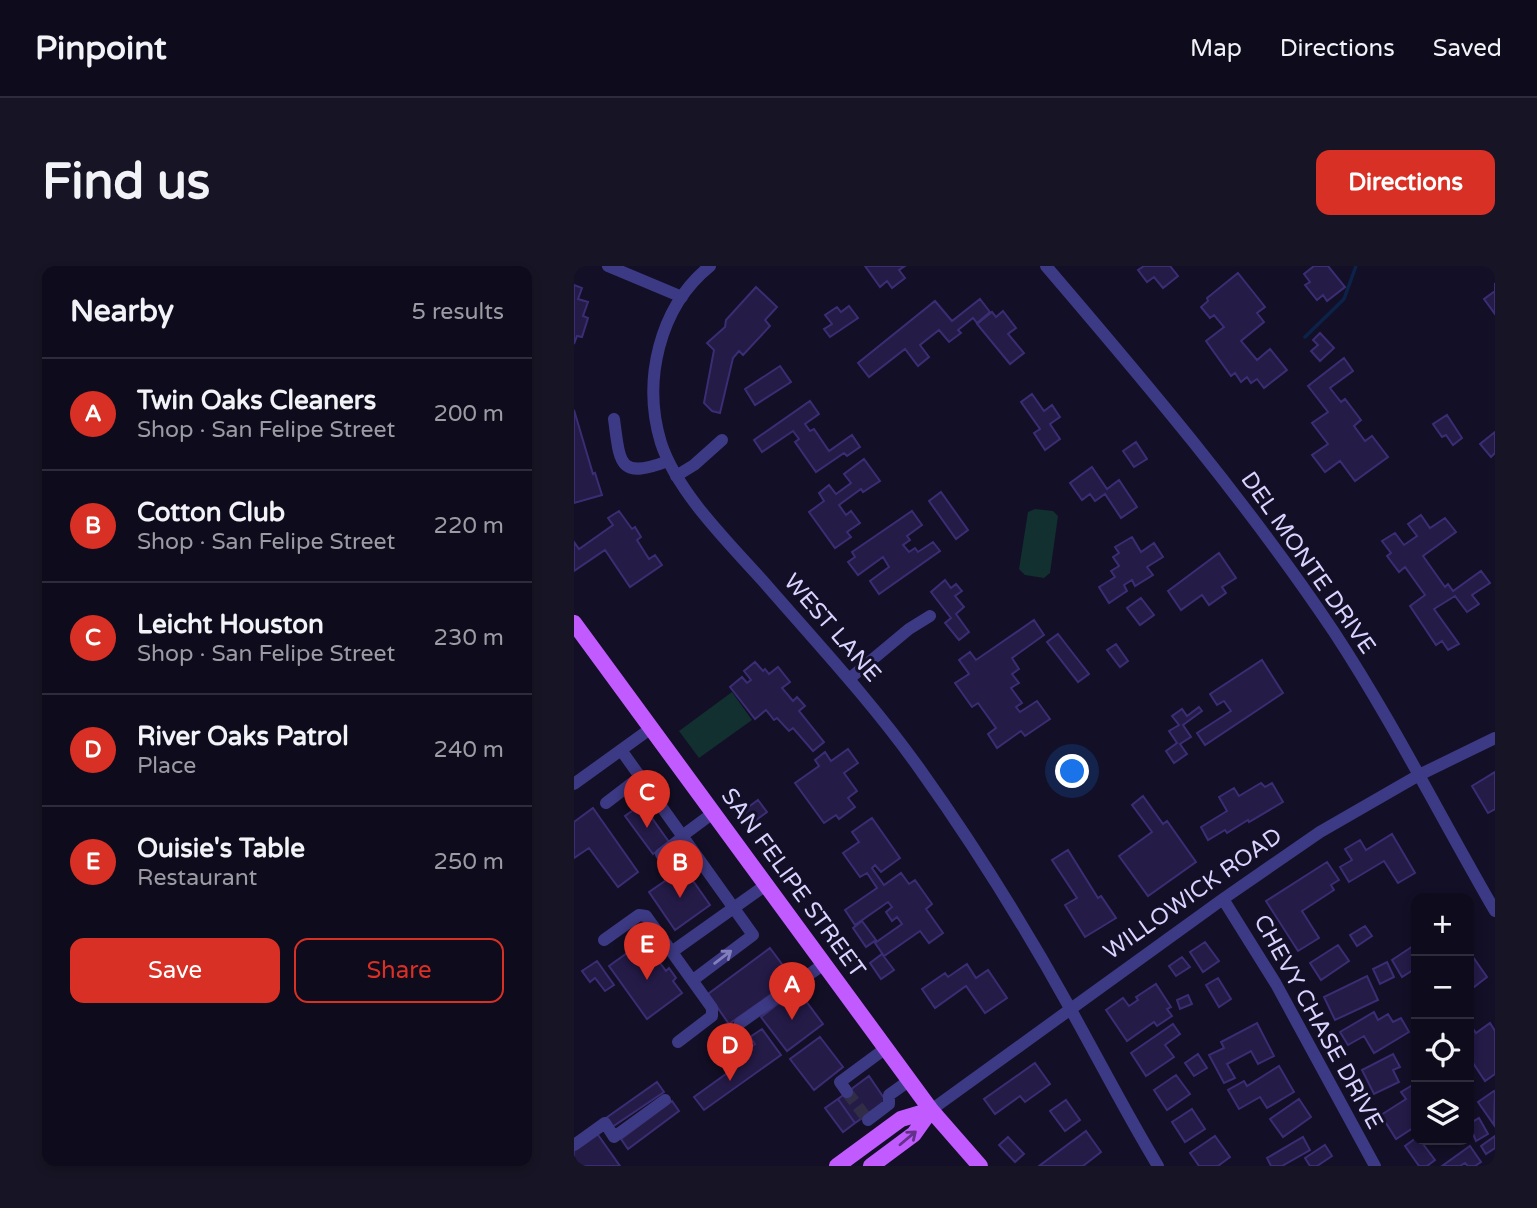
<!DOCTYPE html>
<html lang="en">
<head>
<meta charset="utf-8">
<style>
	body { margin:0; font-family:"Varela Round",sans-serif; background:#171425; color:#f1f3f6 }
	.controls { position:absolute; right:21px; bottom:21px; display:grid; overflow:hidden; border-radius:14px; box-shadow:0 4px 10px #0003 }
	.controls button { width:63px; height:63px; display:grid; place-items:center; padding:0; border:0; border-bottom:2px solid #2e2b3b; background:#0e0b1c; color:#f1f3f6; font:35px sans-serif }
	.you { position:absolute; left:499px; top:506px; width:24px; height:24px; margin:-18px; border:5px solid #fff; border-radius:50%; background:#1a73e8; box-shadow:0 0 0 10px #1a73e833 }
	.badge { display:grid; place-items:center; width:46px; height:46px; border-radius:50%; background:#d93025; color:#fff; font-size:23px; font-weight:700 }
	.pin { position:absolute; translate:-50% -58px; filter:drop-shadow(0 2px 4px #0008) }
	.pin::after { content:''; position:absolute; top:37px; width:24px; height:21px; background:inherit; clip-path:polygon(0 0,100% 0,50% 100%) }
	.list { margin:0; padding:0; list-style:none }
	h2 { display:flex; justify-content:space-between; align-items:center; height:91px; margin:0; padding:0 28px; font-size:30px }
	h2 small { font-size:23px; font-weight:400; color:#9b9ba3 }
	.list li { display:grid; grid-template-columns:46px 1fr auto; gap:21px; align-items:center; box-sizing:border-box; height:112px; padding:0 28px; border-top:2px solid #2e2b3b }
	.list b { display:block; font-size:26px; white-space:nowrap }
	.list p { margin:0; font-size:23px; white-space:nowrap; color:#9b9ba3 }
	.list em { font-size:23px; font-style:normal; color:#9b9ba3 }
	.actions { display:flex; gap:14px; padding:21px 28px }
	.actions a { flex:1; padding:16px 0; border:2px solid #d93025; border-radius:14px; text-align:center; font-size:24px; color:#d93025 }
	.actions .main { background:#d93025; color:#fff }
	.icon { flex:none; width:38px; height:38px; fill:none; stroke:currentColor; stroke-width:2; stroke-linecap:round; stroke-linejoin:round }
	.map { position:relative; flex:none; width:921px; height:900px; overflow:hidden; border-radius:14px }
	header { display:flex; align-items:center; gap:42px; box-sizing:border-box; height:98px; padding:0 35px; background:#0e0b1c; border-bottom:2px solid #2e2b3b }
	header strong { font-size:33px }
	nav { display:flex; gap:38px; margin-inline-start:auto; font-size:24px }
	.intro { display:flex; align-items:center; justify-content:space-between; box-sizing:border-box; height:168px; padding:0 42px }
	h1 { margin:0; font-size:49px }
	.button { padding:18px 32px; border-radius:14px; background:#d93025; color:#fff; font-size:24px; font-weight:700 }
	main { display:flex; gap:42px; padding:0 42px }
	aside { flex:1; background:#0e0b1c; border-radius:14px; box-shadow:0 4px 10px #0003 }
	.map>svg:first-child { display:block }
	.green { fill:#12302f }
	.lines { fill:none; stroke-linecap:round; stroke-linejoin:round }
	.stream { stroke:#0c2248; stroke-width:3.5 }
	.building { fill:#241b47; stroke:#3b2d73; stroke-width:2 }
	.minor-tunnel { stroke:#312d47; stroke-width:12; stroke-dasharray:12 6; stroke-linecap:butt }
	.minor { stroke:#3d3a85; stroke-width:12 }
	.major { stroke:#c25bff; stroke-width:16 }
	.oneway { stroke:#837fbc }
	.oneway2 { stroke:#623188 }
	.labels { text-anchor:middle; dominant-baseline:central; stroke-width:6; stroke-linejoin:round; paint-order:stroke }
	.street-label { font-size:23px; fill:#d9d4ff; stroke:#130f26 }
</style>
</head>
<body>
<header>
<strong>Pinpoint</strong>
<nav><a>Map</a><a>Directions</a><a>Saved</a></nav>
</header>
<div class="intro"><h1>Find us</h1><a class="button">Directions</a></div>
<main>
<aside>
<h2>Nearby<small>5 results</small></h2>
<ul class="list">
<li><span class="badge">A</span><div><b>Twin Oaks Cleaners</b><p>Shop · San Felipe Street</p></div><em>200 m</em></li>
<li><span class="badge">B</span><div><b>Cotton Club</b><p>Shop · San Felipe Street</p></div><em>220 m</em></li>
<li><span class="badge">C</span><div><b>Leicht Houston</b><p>Shop · San Felipe Street</p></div><em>230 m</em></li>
<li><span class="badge">D</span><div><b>River Oaks Patrol</b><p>Place</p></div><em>240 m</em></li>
<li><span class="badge">E</span><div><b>Ouisie's Table</b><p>Restaurant</p></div><em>250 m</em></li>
</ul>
<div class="actions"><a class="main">Save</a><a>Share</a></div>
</aside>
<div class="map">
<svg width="921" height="900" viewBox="0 0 921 900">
	<rect width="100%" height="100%" fill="#130f26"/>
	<!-- green -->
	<path class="green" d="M461 243 479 245 484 250 476 307 470 312 451 309 445 303 454 246Z
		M158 426 178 454 125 492 105 465Z"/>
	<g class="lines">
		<!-- stream -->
		<path class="stream" d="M731 71 770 33 782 0"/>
	</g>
	<!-- building -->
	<path class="building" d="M291 0H331L325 4 331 12 318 22 313 15 306 21Z
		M570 0H596L604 10 589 22 580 11 573 16 564 4Z
		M740 0H754L771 21 753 35 749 29 743 34 731 19 736 16 730 8Z
		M664 7 691 41 683 47 690 56 667 75 683 94 696 83 713 104 690 122 683 113 677 117 673 111 667 116 661 107 657 110 632 75 650 61 640 49 636 52 627 41 634 35 633 32Z
		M921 17V48L910 33 921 25Z
		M0 19 8 22 4 33 14 36 9 50 14 52 8 71 3 70 0 78Z
		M182 21 203 41 191 54 196 60 169 89 165 85 159 92 146 147 138 145 130 137 140 84 133 77 151 61 152 54Z
		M406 33 416 46 403 57 399 52 384 64 387 67 375 76 365 64 346 79 355 91 344 100 331 83 295 111 284 97 361 35 378 55Z
		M275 40 284 52 256 71 250 63 258 58 251 49 263 41 267 46Z
		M429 45 442 62 434 68 450 87 436 98 403 58 418 46 422 51Z
		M746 67 760 82 746 95 737 85 744 79 739 74Z
		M770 92 779 105 756 122 767 136 771 133 787 154 780 160 791 175 798 170 814 191 781 215 766 195 751 206 738 189 754 178 738 157 754 146 734 120Z
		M206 100 217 116 181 139 171 123Z
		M458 128 470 145 478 139 486 151 476 158 486 173 471 184 460 167 466 163 447 136Z
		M236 135 245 148 231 158 236 165 240 163 255 185 278 169 286 181 273 190 270 187 242 206 221 176 225 173 219 165 188 186 180 174Z
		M0 144 19 208 21 207 28 229 0 237Z
		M873 149 888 172 879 179 872 169 868 171 859 158Z
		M921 166V187L917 191 906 178Z
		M562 176 573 193 560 201 549 185Z
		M290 193 306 215 289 226 287 223 265 239 272 249 277 245 286 257 273 266 277 271 261 282 235 246 250 235 245 227 255 219 262 228 277 217 270 208Z
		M518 201 533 223 545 214 563 241 547 252 531 228 521 235 516 228 508 234 496 217Z
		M367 226 394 264 382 273 355 235Z
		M45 245 58 263 61 261 67 271 63 274 75 293 81 289 88 299 56 321 31 284 0 305V276L5 283 39 259 34 252Z
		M338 245 348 259 333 270 336 274 329 279 335 286 341 282 344 286 359 276 366 285 305 328 296 315 315 301 309 291 284 309 274 296 281 291 278 286Z
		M847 249 856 262 871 252 882 266 849 290 871 321 874 318 879 325 907 305 916 317 898 329 905 338 893 346 881 330 860 343 885 378 874 384 868 375 862 379 836 340 851 329 831 301 825 306 813 290 817 287 808 275 821 267 830 279 843 270 834 258Z
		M558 271 567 286 580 277 589 291 573 301 579 309 561 320 558 314 550 319 553 325 535 337 525 321 541 311 537 305 545 300 539 291 545 287 541 281Z
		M645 287 662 312 648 321 652 327 635 339 628 329 607 344 594 325Z
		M371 314 377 322 382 318 388 325 381 330 390 341 382 348 395 366 385 374 371 357 377 352 357 326Z
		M567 332 580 349 566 359 553 342Z
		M460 354 470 369 438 392 445 403 438 408 445 417 437 422 448 437 442 441 446 446 463 435 476 453 451 470 447 465 423 482 414 468 422 462 404 437 398 441 381 417 395 408 385 394 396 386 402 394Z
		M484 368 515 408 504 416 473 376Z
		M542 378 554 395 546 401 533 384Z
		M688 394 709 427 631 479 623 467 657 445 650 435 643 439 636 428Z
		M181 396 189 405 191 403 195 408 204 401 216 416 208 422 219 435 223 431 231 440 225 445 250 476 239 485 219 462 215 465 203 452 200 454 192 444 181 453 156 421 168 411 173 417 177 414 170 405Z
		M625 441 628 445 609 459 617 471 606 478 613 488 600 497 592 485 603 477 595 465 605 459 598 450 608 443 613 450Z
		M274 483 284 497 270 507 283 525 274 532 281 541 265 553 262 549 250 557 221 517 245 500 241 494 251 486 257 495Z
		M921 506V543L914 547 898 520Z
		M687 517 691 521 698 517 709 536 675 556 674 554 653 567 651 564 634 574 627 561 653 545 645 531 660 522 665 530Z
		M569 530 589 558 593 555 622 596 574 630 545 590 578 566 558 539Z
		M184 534 193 546 174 560 165 548Z
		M68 538 95 576 79 588 51 550Z
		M19 542 64 606 44 621 15 582 0 592V556Z
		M298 552 326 592 307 606 301 599 298 602 310 619 327 607 335 618 341 614 358 638 352 643 369 667 355 677 346 665 310 690 301 677 328 658 323 651 318 655 312 646 318 641 314 636 281 659 271 644 303 622 293 607 286 611 269 587 285 576 278 566Z
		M818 568 841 607 824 617 810 595 775 616 766 601 778 594 771 583 786 574 792 584Z
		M494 584 524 632 527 630 542 652 511 671 491 639 503 632 478 594Z
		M753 596 765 614 757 619 760 624 728 645 745 672 724 685 692 635Z
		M110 602 136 639 101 664 75 626Z
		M288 655 302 674 292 681 279 662Z
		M791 660 798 670 783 680 776 669Z
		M70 675 92 705 95 702 102 712 99 715 108 727 73 753 35 700Z
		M631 676 645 695 629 706 616 686Z
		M842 678V702L828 711 818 694Z
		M764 679 775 695 747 714 736 697Z
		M196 682 219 713 155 758 134 728Z
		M308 688 320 704 307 713 296 697Z
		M608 691 616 701 602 710 595 700Z
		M899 691 913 711 895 725V694Z
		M23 695 40 719 31 725 21 712 16 716 8 705Z
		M813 696 820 711 806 718 799 703Z
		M393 698 402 712 414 704 433 732 411 747 392 720 361 742 348 723 371 707 374 711Z
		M793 710 804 734 761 754 750 731Z
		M644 712 657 733 645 741 632 719Z
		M582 718 597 741 593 743 598 750 583 760 580 756 553 775 532 744 549 732 555 740 564 734 562 731Z
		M223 723 249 758 213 785 187 751Z
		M614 729 618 738 606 743 603 734Z
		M800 746 804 754 814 748 819 756 827 752 835 766 800 787 790 770 774 779 766 766Z
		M683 757 700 790 684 798 677 785 653 798 661 812 650 817 635 789 650 782 647 776Z
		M916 757 921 765V808L911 815 895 791V761L897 760 902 767Z
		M599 758 606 768 591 779 600 791 572 810 557 787Z
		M188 763 207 789 130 844 120 831 163 800 159 794 181 778 176 771Z
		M246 771 269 801 240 824 216 793Z
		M624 788 633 802 620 810 611 797Z
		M819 788 826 801 819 804 825 816 800 828 788 804Z
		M461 797 476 818 451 836 446 830 421 848 410 833Z
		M705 800 720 826 693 842 686 831 665 843 654 824 670 815 673 820Z
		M602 809 616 828 593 844 580 824Z
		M295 810 312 835 281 857 264 833Z
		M83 816 90 826 38 861 32 852Z
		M842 817V846L839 848 842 860 822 873 807 849 832 833 827 826Z
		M920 825 921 827 920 859 904 836Z
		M264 833 281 857 269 866 251 842Z
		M725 833 737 851 709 871 696 853Z
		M492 834 506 854 491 865 476 845Z
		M98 835 105 845 54 883 47 873Z
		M618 843 631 863 611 876 598 856Z
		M905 852 914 868 902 875 895 858Z
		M512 865 527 886 509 900H465Z
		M22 866 46 900H0V882Z
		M641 870 656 891 644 900H625L616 887Z
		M921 870V882L912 888 907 880Z
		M434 871 450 888 441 896 425 879Z
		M729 871 736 884 708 900H697L693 892Z
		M842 872 855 874 849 878 861 894 853 900H845L831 880Z
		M751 879 758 890 743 900H736L731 892Z
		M896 880 907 896 901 900H894L891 897 886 900H868Z"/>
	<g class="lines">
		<!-- minor-tunnel -->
		<path class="minor-tunnel" d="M273 826 291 850"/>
		<!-- minor -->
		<path class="minor" d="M34 0 108 31
			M136 0C85 41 68 115 87 177 103 226 154 276 189 315 242 376 298 436 345 502 400 579 451 661 497 744 526 796 553 849 584 900
			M472 0C573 118 673 236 760 366 819 456 867 552 921 645
			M40 153C46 197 44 214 94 195
			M102 210 120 199 148 174
			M275 413 335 363 356 350
			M47 484 179 669 119 714
			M0 518 76 463
			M32 537 66 511
			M108 570 139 547
			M87 588 109 571
			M649 633 702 718 801 900
			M30 674 65 649 72 650 138 742V750L104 776
			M99 685 192 619
			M166 757 250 698
			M273 826 266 816 312 782
			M357 844 649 633 746 566 845 509 921 472
			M294 854 315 838V829L336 814
			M0 879 31 857 40 871 91 834"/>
		<!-- major -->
		<path class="major" d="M0 357 357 844 406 900
			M263 900 327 853 357 844
			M297 900 340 868 357 844"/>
	</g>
	<!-- one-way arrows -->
	<defs><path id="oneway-shaft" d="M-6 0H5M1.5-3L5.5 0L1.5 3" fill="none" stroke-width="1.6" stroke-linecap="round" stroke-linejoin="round" transform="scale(1.75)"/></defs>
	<use class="oneway" href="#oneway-shaft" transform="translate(149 691) rotate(-37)"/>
	<use class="oneway2" href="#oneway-shaft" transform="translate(334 872) rotate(-40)"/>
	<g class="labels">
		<!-- street labels -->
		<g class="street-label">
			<text transform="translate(734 297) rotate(55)">DEL MONTE DRIVE</text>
			<text transform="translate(258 362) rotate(49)">WEST LANE</text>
			<text transform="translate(219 617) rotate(54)">SAN FELIPE STREET</text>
			<text transform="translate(619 628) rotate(-35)">WILLOWICK ROAD</text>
			<text transform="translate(744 756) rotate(61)">CHEVY CHASE DRIVE</text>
		</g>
	</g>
</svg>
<div class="controls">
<button>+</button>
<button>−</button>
<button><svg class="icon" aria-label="locate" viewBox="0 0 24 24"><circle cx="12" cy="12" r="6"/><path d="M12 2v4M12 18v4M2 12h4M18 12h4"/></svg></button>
<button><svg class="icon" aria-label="layers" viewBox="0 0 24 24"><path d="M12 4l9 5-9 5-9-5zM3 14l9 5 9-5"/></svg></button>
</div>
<div class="you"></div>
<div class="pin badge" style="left:218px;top:754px">A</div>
<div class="pin badge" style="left:106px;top:632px">B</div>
<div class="pin badge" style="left:73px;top:562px">C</div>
<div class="pin badge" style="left:156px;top:815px">D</div>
<div class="pin badge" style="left:73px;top:714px">E</div>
</div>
</main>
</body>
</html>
